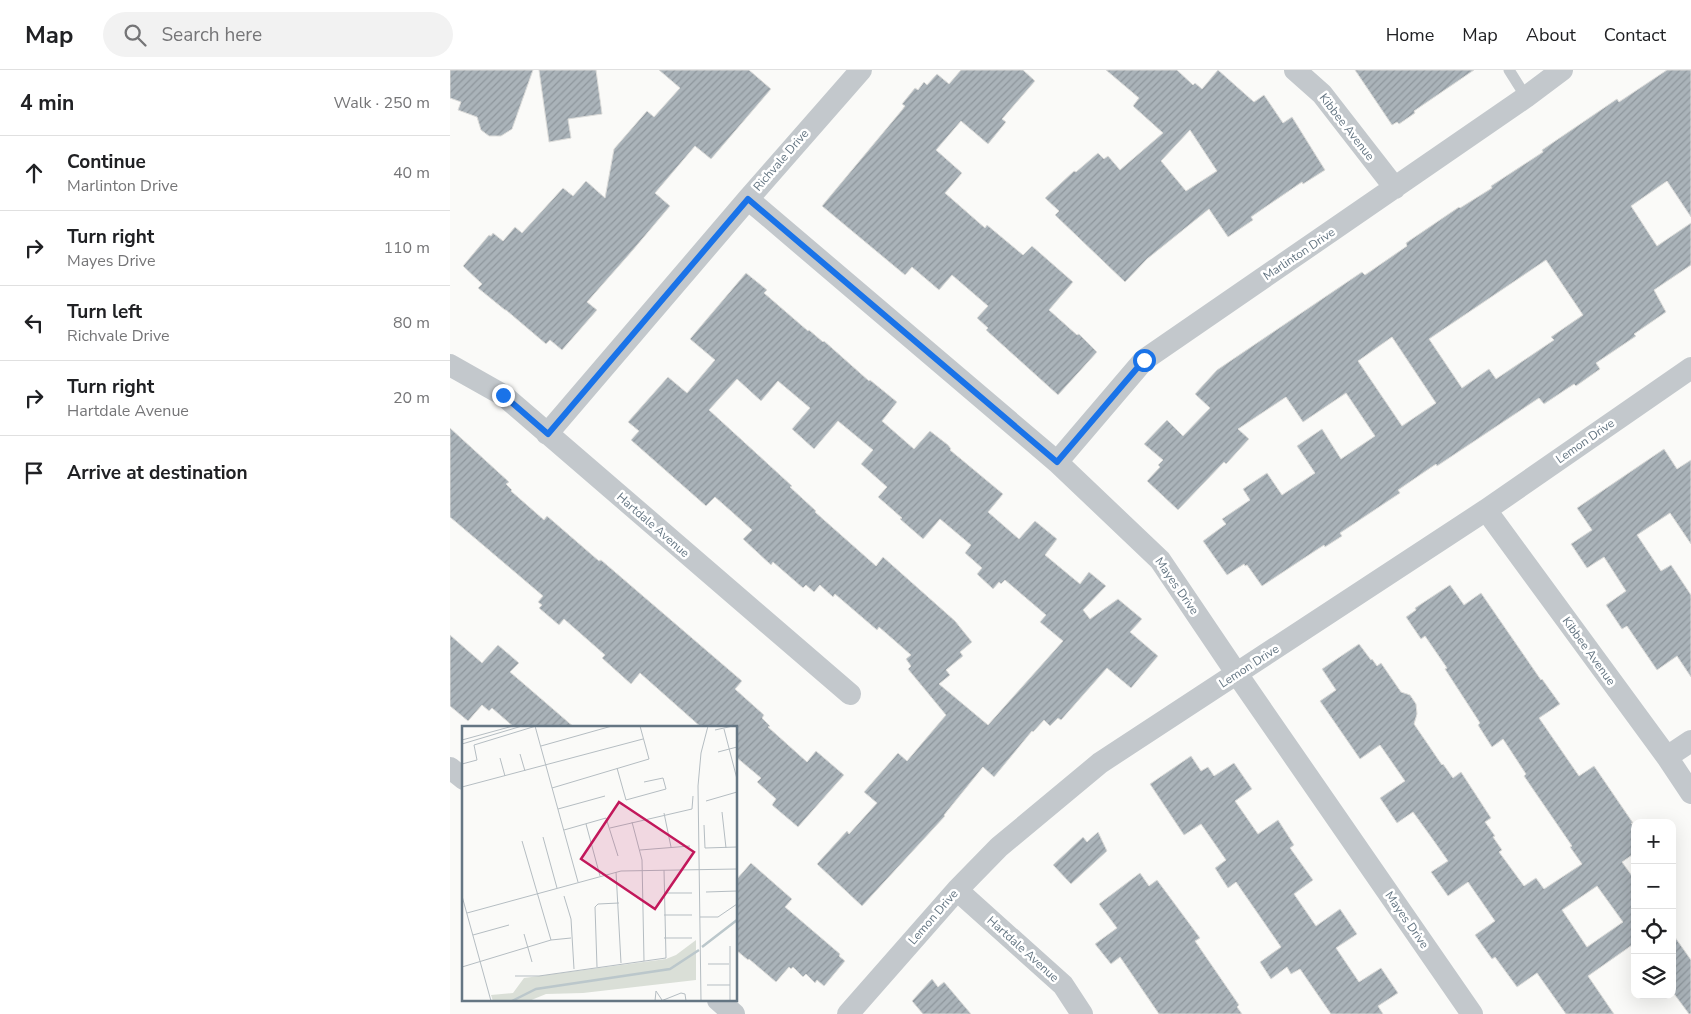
<!DOCTYPE html>
<html lang="en">
<head>
<meta charset="utf-8">
<style>
	body { margin:0; font-family:"Nunito Sans",sans-serif; background:#f2f2f2; color:#202124 }
	.controls { position:absolute; right:15px; bottom:15px; display:grid; overflow:hidden; border-radius:10px; box-shadow:0 5px 20px #0002 }
	.controls button { width:45px; height:45px; display:grid; place-items:center; padding:0; border:0; border-bottom:1px solid #e0e0e0; background:#fff; color:#202124; font:25px sans-serif }
	.stop { position:absolute; width:15px; height:15px; margin:-11px; border:4px solid #1a73e8; border-radius:50%; background:#fff }
	.stop.end { background:#1a73e8; border-color:#fff; box-shadow:0 1px 5px #0008 }
	.list { margin:0; padding:0; list-style:none }
	h2 { display:flex; justify-content:space-between; align-items:center; height:65px; margin:0; padding:0 20px; font-size:21px }
	h2 small { font-size:16px; font-weight:400; color:#757577 }
	.list li { display:grid; grid-template-columns:32px 1fr auto; gap:15px; align-items:center; box-sizing:border-box; height:75px; padding:0 20px; border-top:1px solid #e0e0e0 }
	.list b { display:block; font-size:19px; white-space:nowrap }
	.list p { margin:0; font-size:16px; white-space:nowrap; color:#757577 }
	.list em { font-size:16px; font-style:normal; color:#757577 }
	.icon { flex:none; width:28px; height:28px; fill:none; stroke:currentColor; stroke-width:2; stroke-linecap:round; stroke-linejoin:round }
	.map { position:relative; flex:none; width:1241px; height:944px; overflow:hidden }
	header { display:flex; align-items:center; gap:30px; box-sizing:border-box; height:70px; padding:0 25px; background:#fff; border-bottom:1px solid #e0e0e0 }
	header strong { font-size:24px }
	nav { display:flex; gap:28px; margin-inline-start:auto; font-size:18px }
	.search { width:350px; height:45px; background:#f2f2f2; display:flex; align-items:center; gap:12px; box-sizing:border-box; padding:0 18px; border-radius:28px; color:#757577; font-size:19px }
	main { display:flex }
	aside { flex:1; background:#fff }
	.map>svg:first-child { display:block }
	.building { fill:url(#building-hatch); stroke:#dcdcda; fill-rule:evenodd }
	.lines { fill:none; stroke-linecap:round; stroke-linejoin:round }
	.service { stroke:#c3c8cc; stroke-width:11 }
	.minor { stroke:#c3c8cc; stroke-width:22 }
	.route { stroke:#1a73e8; stroke-width:6 }
	.labels { text-anchor:middle; dominant-baseline:central; stroke-width:5; stroke-linejoin:round; paint-order:stroke }
	.street-label { font-size:12px; fill:#657683; stroke:#fff }
	.inset-river { fill:none; stroke:#bbc7cb; stroke-width:2.5 }
	.inset-road { fill:none; stroke:#b5bdc2; stroke-width:1 }
	.view { fill:#c2185b; fill-opacity:0.15; stroke:#c2185b; stroke-width:2.5 }
	.inset-edge { fill:none; stroke:#657683; stroke-width:2.5 }
</style>
</head>
<body>
<header>
<strong>Map</strong>
<div class="search"><svg class="icon" aria-label="search" viewBox="0 0 24 24"><circle cx="10" cy="10" r="6"/><path d="M15 15l6 6"/></svg>Search here</div>
<nav><a>Home</a><a>Map</a><a>About</a><a>Contact</a></nav>
</header>
<main>
<aside>
<h2>4 min<small>Walk · 250 m</small></h2>
<ul class="list">
<li><svg class="icon" aria-label="ahead" viewBox="0 0 24 24"><path d="M12 20V5M6 11l6-6 6 6"/></svg><div><b>Continue</b><p>Marlinton Drive</p></div><em>40 m</em></li>
<li><svg class="icon" aria-label="right" viewBox="0 0 24 24"><path d="M7 20v-9h11M14 6l5 5-5 5"/></svg><div><b>Turn right</b><p>Mayes Drive</p></div><em>110 m</em></li>
<li><svg class="icon" aria-label="left" viewBox="0 0 24 24"><path d="M17 20v-9H6M10 6l-5 5 5 5"/></svg><div><b>Turn left</b><p>Richvale Drive</p></div><em>80 m</em></li>
<li><svg class="icon" aria-label="right" viewBox="0 0 24 24"><path d="M7 20v-9h11M14 6l5 5-5 5"/></svg><div><b>Turn right</b><p>Hartdale Avenue</p></div><em>20 m</em></li>
<li><svg class="icon" aria-label="arrive" viewBox="0 0 24 24"><path d="M6 21V4h12l-3 4 3 4H6"/></svg><div><b>Arrive at destination</b></div></li>
</ul>
</aside>
<div class="map">
<svg width="1241" height="944" viewBox="0 0 1241 944">
	<defs>
		<pattern id="building-hatch" width="6" height="6" patternUnits="userSpaceOnUse" patternTransform="scale(1.25)"><rect width="6" height="6" fill="#aab3b9"/><path d="M-1 1l2-2M0 6l6-6M5 7l2-2" fill="none" stroke="#8e969c"/></pattern>
	</defs>
	<rect width="100%" height="100%" fill="#fafaf8"/>
	<!-- building -->
	<path class="building" d="M0 0H83L62 59 51 66H39L31 60 27 47 8 40 11 32 0 28Z
		M89 0H146L152 44 118 49 121 68 99 72Z
		M209 0H299L321 19 261 89 245 76 205 123 220 136 182 181 137 232 147 240 112 280 100 270 96 274 56 240H55L28 218 32 214 13 196 39 165 41 166 43 163 53 171 65 157 72 163 113 118 123 126 136 111 155 128 164 79 197 41 204 47 230 18Z
		M511 0H573L585 11 552 49 556 52 538 74 511 51 486 80 512 103 495 123 535 158 537 155 573 185 582 176 623 212 599 240 627 265 629 264 647 282 608 325 536 260 538 258 527 248 538 236 502 205 489 220 462 197 455 205 372 136 452 40 455 36 452 34 465 18 468 20 474 12 477 15 487 4 499 14Z
		M656 0H727L743 15 745 13 752 19 768 0 804 32 814 25 833 53 842 47 875 100 853 114 852 112 814 138 801 147 803 150 778 167 759 139 697 189 675 212 605 145 609 141 595 128 624 101 626 102 648 83 654 89 658 86 670 100 713 63 683 36 689 28ZM740 60 767 101 736 121 711 91Z
		M905 0H1024L964 41 965 43 949 54 947 52 942 55Z
		M1217 0H1241V147L1217 111 1181 136 1207 176 1241 153V195L1204 220 1216 242 1184 264 1186 266 1146 293 1150 299 1126 316 1124 314 1094 334 1089 328 987 396 986 394 948 420 950 423 890 463 892 466 875 477 874 475 812 516 797 495 795 496 794 494 777 505 753 471 776 454 772 449 800 430 793 419 817 403 832 425 865 403 847 376 872 359 891 389 925 366 896 323 853 352 836 327 788 359 799 369 776 394 774 392 728 440 697 411 710 397 708 395 713 390 694 374 717 350 733 366 760 338 745 324 767 300 912 202 915 205 957 176 956 173 1009 137 1010 138 1042 118 1041 116 1093 82 1092 80 1167 29 1169 32ZM1096 190 1133 245 1101 267 1104 270 1046 309 1039 299 1012 318 979 269ZM942 267 986 333 952 356 908 291Z
		M296 203 317 220 314 223 358 261 359 260 373 272 374 271 419 311 420 310 447 332 432 351 464 379 480 361 498 375 501 379 500 380 553 424 538 442 569 469 585 451 607 469 595 485 630 514 639 502 656 516 633 540 640 549 668 529 692 549 680 562 708 586 681 618 657 598 611 650 608 648 600 656 594 650 583 662 582 661 544 707 533 697 494 745 495 746 412 836 367 794 397 761 399 764 427 733 414 722 448 683 457 691 496 645 458 599 461 596 456 589 461 585 429 557 427 560 385 524 383 527 370 515 364 522 356 515 353 518 323 492 321 495 293 469 302 460 282 442 265 427 256 436 181 370 189 361 178 352 218 307 237 323 265 290 240 269ZM287 309 311 331 328 311 360 338 342 359 364 379 388 351 423 380 411 394 437 417 428 427 452 448 450 449 473 469 490 449 521 475 515 483 532 498 527 504 543 519 549 512 551 514 555 510 596 545 590 552 613 571 538 655 489 614 500 605 496 600 513 586 510 582 522 572 505 551 433 487 426 496 365 442 366 441 340 417 342 416 259 340Z
		M0 358 59 412 56 414 62 420 61 421 94 450 97 446 149 491 151 490 292 611 285 619 314 645 312 648 320 656 318 657 357 692 366 681 394 705 348 757 322 735 326 729 307 712 311 708 286 687V658H252L190 603 181 614 152 588 155 585 114 549 109 555 89 538 92 535 88 532 93 526 0 447Z
		M1214 379 1227 399 1241 390V474L1220 443 1187 465 1211 501 1221 495 1241 525V607L1227 586 1207 600 1177 556 1172 559 1156 535 1176 521 1154 487 1137 498 1121 474 1142 460 1127 438Z
		M1000 515 1014 535 1031 523 1091 610 1092 609 1110 634 1089 648 1129 706 1144 696 1183 753H1181L1185 758V783L1172 792 1185 810V873L1138 906 1164 944H1116L1087 903 1067 917 1045 887 1042 889 1025 865 1045 851 1018 812 998 826 981 802 998 791 984 771 963 742 947 753 930 728 955 711 930 675 910 689 870 631 886 620 872 599 909 574 921 590 922 589 927 596 931 593 951 622 960 625 966 634 967 644 964 654 992 695 993 694 1003 708 1011 702 1041 748 1035 752 1045 766 1043 767 1052 780 1049 782 1074 816 1086 808 1094 819 1132 794 1120 777 1122 776 1074 706 1076 704 1053 669 1042 677 1028 655 1030 653 995 599 997 598 975 566 971 569 956 547 966 540 965 538ZM1147 816 1173 852 1137 877 1112 840Z
		M0 565 32 593 48 575 69 593 60 602 125 658H65L42 638 39 641 32 635 18 651 0 636Z
		M741 686 751 701 758 697 764 706 784 693 802 719 785 731 808 764 828 750 844 775 840 778 863 810 844 824 866 856 890 839 907 864 886 878 909 912 931 898 948 923 928 936 933 944H881L850 899 841 904 837 897 821 909 810 892 831 877 786 812 778 818 765 798 776 790 751 754 734 765 700 714Z
		M648 762 657 781 621 814 603 795 633 767 637 772Z
		M301 793 342 829 335 837 390 884 389 886 395 891 374 916 367 910 365 913 356 904 353 907 343 897 341 899 339 897 326 912 299 889 298 890 286 880V810Z
		M690 803 699 816 707 810 750 868 745 871 789 935 787 937 792 944H709L670 887 661 894 645 874 667 858 649 834Z
		M1222 863 1241 890V944H1239L1222 921Z
		M482 909 488 917 494 912 521 944H473L462 931Z"/>
	<g class="lines">
		<!-- service -->
		<path class="service" d="M1059 0 1076 27"/>
		<!-- minor -->
		<path class="minor" d="M845 0 872 24 945 118
			M298 129 607 392 710 490 787 604 1022 944
			M0 295 53 325 400 624
			M97 364 298 129 411 0
			M607 392 694 290 1076 27 1112 0
			M1036 440 1217 687 1241 723
			M1217 687 1241 671
			M0 698 14 709
			M507 820 613 915 632 944
			M268 930 284 944
			M398 944 507 820 549 777 650 693 1036 440 1241 298"/>
	</g>
	<g class="lines">
		<!-- route -->
		<path class="route" d="M53 325 98 364 298 129 607 392 694 290"/>
	</g>
	<g class="labels">
		<!-- street labels -->
		<g class="street-label">
			<text transform="translate(897 57) rotate(52)">Kibbee Avenue</text>
			<text transform="translate(331 90) rotate(-49)">Richvale Drive</text>
			<text transform="translate(849 184) rotate(-34)">Marlinton Drive</text>
			<text transform="translate(1135 371) rotate(-35)">Lemon Drive</text>
			<text transform="translate(203 455) rotate(41)">Hartdale Avenue</text>
			<text transform="translate(727 516) rotate(55)">Mayes Drive</text>
			<text transform="translate(1139 581) rotate(54)">Kibbee Avenue</text>
			<text transform="translate(799 596) rotate(-33)">Lemon Drive</text>
			<text transform="translate(483 847) rotate(-49)">Lemon Drive</text>
			<text transform="translate(957 850) rotate(55)">Mayes Drive</text>
			<text transform="translate(573 879) rotate(42)">Hartdale Avenue</text>
		</g>
	</g>
	<!-- overview -->
	<g transform="translate(12 656)">
		<rect width="275" height="275" fill="#fafaf8"/>
		<path d="M234 214V254L121 267 84 268 67 275H31L29 269 51 267 62 252 204 233 214 229Z" fill="#dadfd7"/>
		<path class="inset-river" d="M240 221 275 194M50 275 74 263 208 243 237 224"/>
		<path class="inset-road" d="M73 0 116 156M262 3 275 53M253 4 271 0M0 14 51 0M0 18 60 0M79 20 150 0M256 26 275 21M58 28 63 45M38 32 43 50M0 38 15 34 12 19 74 0M155 42 164 74 204 63 201 52 182 56M0 61 181 13M90 62 187 33 178 0M244 75 275 66M96 83 143 70M260 86 264 122M202 87 209 121M170 96 180 134 182 235M124 98 138 150M242 99 243 122 275 121M148 102 230 83 231 70M102 104 144 92 156 130M81 111 95 162M60 115 89 214M178 124 228 120M154 146 159 237M244 166 275 165M202 167H230M0 170 29 275M102 170 109 193 112 243M5 187 159 145 275 143M202 189H230M238 191H256L275 178M62 208 70 236M11 209 47 199M202 212H230M246 238H267M0 241 89 214 109 212M135 241 133 181 136 178 157 177M53 250H77L204 232 202 144M245 259H268M193 275 194 265 200 274M199 275 219 267 223 268 224 275M239 275 236 60 239 27 246 0M268 275V220"/>
		<path class="view" d="M157 76 232 126 193 183 119 133Z"/>
		<rect width="275" height="275" class="inset-edge"/>
	</g>
</svg>
<div class="controls">
<button>+</button>
<button>−</button>
<button><svg class="icon" aria-label="locate" viewBox="0 0 24 24"><circle cx="12" cy="12" r="6"/><path d="M12 2v4M12 18v4M2 12h4M18 12h4"/></svg></button>
<button><svg class="icon" aria-label="layers" viewBox="0 0 24 24"><path d="M12 4l9 5-9 5-9-5zM3 14l9 5 9-5"/></svg></button>
</div>
<div class="stop" style="left:694px;top:290px"></div>
<div class="stop end" style="left:53px;top:325px"></div>
</div>
</main>
</body>
</html>
